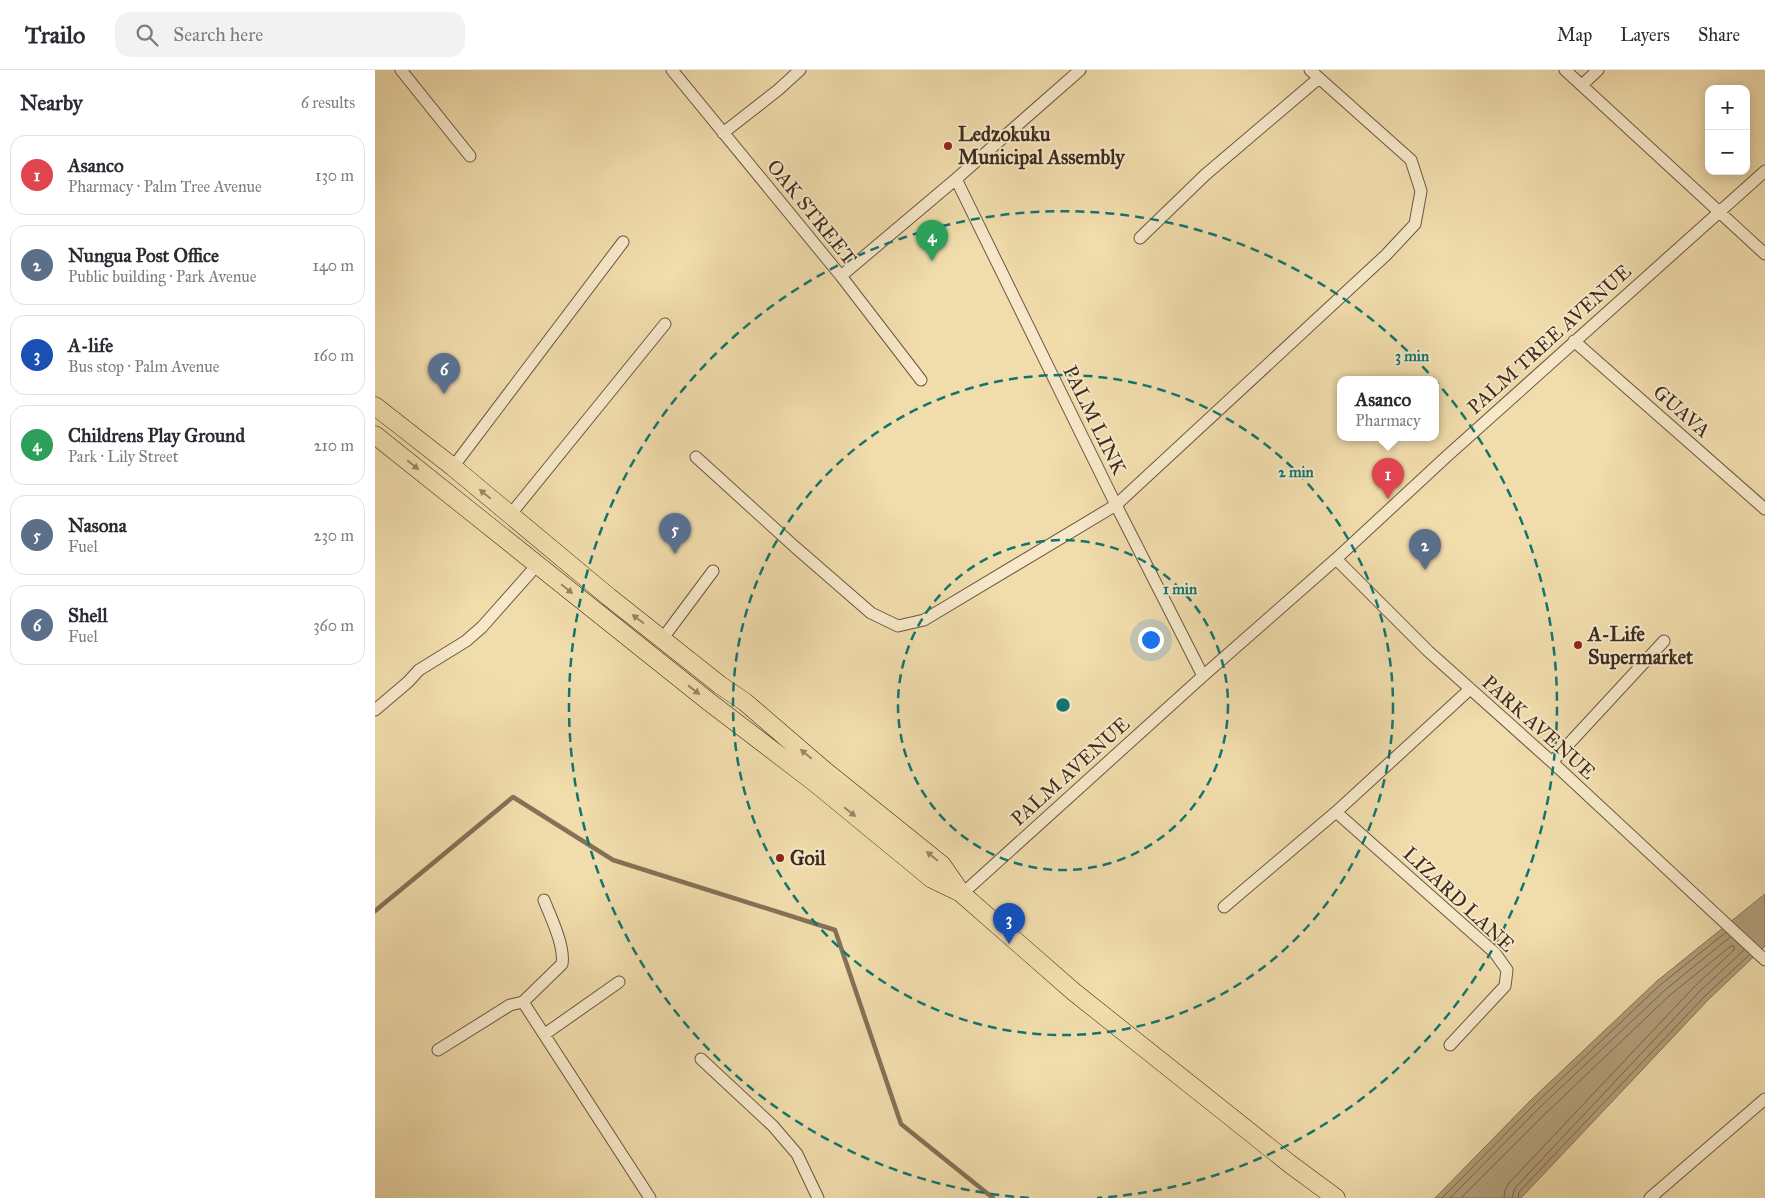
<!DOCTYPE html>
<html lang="en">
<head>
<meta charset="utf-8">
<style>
	body { margin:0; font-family:"IM FELL Great Primer",serif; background:#f2f2f3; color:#2b2b33 }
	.controls { position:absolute; right:15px; top:15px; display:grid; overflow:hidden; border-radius:10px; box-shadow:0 2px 12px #0003 }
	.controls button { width:45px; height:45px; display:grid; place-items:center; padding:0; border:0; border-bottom:1px solid #e1e1e2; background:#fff; color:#2b2b33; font:25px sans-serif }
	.you { position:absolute; left:775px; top:569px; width:18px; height:18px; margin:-12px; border:4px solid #fff; border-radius:50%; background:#1a73e8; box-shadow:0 0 0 8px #1a73e833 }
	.badge { display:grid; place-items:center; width:32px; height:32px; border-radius:50%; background:#8f2418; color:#fff; font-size:16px; font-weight:700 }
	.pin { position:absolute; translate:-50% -41px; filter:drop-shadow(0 1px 2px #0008) }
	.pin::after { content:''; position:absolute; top:26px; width:18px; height:15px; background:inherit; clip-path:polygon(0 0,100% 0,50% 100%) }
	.popup { position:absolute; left:962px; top:306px; width:102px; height:65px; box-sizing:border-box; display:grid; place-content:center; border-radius:10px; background:#fff; filter:drop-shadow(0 1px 4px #0005); font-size:16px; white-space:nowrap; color:#7c7c81 }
	.popup b { font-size:19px; color:#2b2b33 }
	.popup::after { content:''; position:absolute; left:50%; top:100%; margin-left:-10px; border:10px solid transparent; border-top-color:#fff }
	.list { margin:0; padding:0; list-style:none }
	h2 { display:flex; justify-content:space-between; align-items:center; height:65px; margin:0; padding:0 20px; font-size:21px }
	h2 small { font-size:16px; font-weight:400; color:#7c7c81 }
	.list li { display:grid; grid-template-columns:32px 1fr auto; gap:15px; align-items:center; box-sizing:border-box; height:80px; margin:0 10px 10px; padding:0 10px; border:1px solid #e1e1e2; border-radius:15px }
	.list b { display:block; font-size:19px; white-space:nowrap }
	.list p { margin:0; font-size:16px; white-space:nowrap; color:#7c7c81 }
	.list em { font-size:16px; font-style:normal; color:#7c7c81 }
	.icon { flex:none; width:28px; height:28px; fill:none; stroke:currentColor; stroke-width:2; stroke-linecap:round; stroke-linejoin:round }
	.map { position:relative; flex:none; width:1390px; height:1128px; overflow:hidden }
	header { display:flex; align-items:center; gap:30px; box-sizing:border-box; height:70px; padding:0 25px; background:#fff; border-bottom:1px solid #e1e1e2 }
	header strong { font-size:24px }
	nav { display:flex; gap:28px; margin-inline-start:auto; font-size:18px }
	.search { width:350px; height:45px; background:#f2f2f3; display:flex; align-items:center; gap:12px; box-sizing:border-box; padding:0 18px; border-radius:15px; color:#7c7c81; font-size:19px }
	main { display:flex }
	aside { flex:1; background:#fff }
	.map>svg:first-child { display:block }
	.water { fill:#b4a07c; stroke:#847156 }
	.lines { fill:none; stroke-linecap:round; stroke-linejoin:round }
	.shore { stroke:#78664d; stroke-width:1 }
	.stream { stroke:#847156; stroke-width:4.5 }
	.minor-casing { stroke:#6a5742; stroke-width:13 }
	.primary-casing { stroke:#3d2b1e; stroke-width:19 }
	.minor { stroke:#f6e8c9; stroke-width:11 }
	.primary { stroke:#f1dcac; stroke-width:18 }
	.oneway { fill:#978465 }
	.ring { fill:none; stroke:#0f766e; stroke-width:2.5; stroke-dasharray:9 6 }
	.poi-dot { fill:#8f2418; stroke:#f6e8c9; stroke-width:2 }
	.labels { text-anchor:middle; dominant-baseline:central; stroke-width:4; stroke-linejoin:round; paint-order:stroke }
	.poi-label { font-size:20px; font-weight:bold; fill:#3d2b1e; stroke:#f6e8c9; text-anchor:start }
	.street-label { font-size:20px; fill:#3d2b1e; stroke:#f6e8c9 }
	.centre { fill:#0f766e; stroke:#f6e8c9; stroke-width:2.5 }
	.ring-label { font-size:15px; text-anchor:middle; font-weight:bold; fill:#0f766e; stroke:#f6e8c9; stroke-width:4; stroke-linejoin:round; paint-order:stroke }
</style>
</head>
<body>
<header>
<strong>Trailo</strong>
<div class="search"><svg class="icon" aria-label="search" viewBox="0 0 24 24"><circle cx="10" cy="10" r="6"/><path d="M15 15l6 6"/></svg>Search here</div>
<nav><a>Map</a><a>Layers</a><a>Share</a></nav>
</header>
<main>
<aside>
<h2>Nearby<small>6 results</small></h2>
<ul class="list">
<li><span class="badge" style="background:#e0444e">1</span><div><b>Asanco</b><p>Pharmacy · Palm Tree Avenue</p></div><em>130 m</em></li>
<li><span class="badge" style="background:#5c6f8a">2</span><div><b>Nungua Post Office</b><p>Public building · Park Avenue</p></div><em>140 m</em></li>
<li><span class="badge" style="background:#1a4fb4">3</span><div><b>A-life</b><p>Bus stop · Palm Avenue</p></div><em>160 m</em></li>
<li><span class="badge" style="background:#2e9e5b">4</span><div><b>Childrens Play Ground</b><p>Park · Lily Street</p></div><em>210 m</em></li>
<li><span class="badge" style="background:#5c6f8a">5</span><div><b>Nasona</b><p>Fuel</p></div><em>230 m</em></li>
<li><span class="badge" style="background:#5c6f8a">6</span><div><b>Shell</b><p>Fuel</p></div><em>360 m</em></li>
</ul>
</aside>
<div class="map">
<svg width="1390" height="1128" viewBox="0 0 1390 1128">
	<rect width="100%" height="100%" fill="#f1dcac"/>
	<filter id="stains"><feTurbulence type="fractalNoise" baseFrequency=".004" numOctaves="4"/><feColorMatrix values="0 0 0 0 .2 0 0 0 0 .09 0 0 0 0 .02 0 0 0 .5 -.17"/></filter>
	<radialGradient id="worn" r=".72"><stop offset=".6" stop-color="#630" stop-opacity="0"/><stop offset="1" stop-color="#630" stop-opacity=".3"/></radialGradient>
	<!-- water -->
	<path class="water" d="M1390 824V876L1334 929 1146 1128H1060L1156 1030 1282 911Z"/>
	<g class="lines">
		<!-- shore -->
		<path class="shore" d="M1067 1128 1160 1034 1285 915 1350 863
			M1075 1128 1164 1038 1290 920 1355 867
			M1086 1128 1170 1044 1295 925 1356 876H1359V880L1320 916 1134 1113 1130 1120 1129 1128
			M1137 1128 1140 1118 1325 921 1369 880
			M1143 1128 1144 1122 1330 926 1374 885"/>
		<!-- stream -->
		<path class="stream" d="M0 841 138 727 238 790 460 860 526 1054 618 1128"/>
		<!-- minor casing -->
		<g class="minor-casing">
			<path id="minor" d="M26 0 95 86
				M297 0 466 206 546 310
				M1190 0 1390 184
				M1207 15 1223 0
				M348 63 403 20 425 0
				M581 109 741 435 828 606
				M765 168 830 105 944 8
				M466 206 581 109 705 0
				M1199 271 1390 439
				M321 387 420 477 496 543 523 556 549 550 741 435 971 222 1011 185 1040 154 1046 121 1036 90 935 0
				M78 397 248 172
				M135 445 290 254
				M961 489 1053 581 1177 692 1390 890
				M288 568 338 501
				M0 640 33 612 44 600 91 571 107 557 162 495
				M1177 692 1289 571
				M961 742 1120 883 1132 900 1130 916 1075 975
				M587 824 828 606 961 489 1071 387 1390 101
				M849 837 961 742 1094 620
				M148 932 187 894C190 876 176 848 169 830
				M170 964 244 912
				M63 980 135 935 148 932 275 1128
				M326 989 398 1056 422 1084 443 1128
				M1275 1128 1390 1029"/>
		</g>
		<!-- primary casing -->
		<g class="primary-casing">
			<path id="primary" d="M0 336 78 397 234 527 345 615 370 632 449 700 567 795 587 824 699 922 915 1094 961 1128
				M0 365 333 631 439 712 557 809 586 823"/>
		</g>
		<!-- minor -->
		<use href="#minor" class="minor"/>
		<!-- primary -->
		<use href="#primary" class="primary"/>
	</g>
	<!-- one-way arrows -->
	<defs><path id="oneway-solid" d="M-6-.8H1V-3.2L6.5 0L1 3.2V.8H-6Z" transform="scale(1.25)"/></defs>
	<g class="oneway">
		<use href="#oneway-solid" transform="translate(38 395) rotate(39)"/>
		<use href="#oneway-solid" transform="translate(110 424) rotate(-140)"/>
		<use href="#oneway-solid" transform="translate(192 519) rotate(39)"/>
		<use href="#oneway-solid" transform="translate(263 549) rotate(-143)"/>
		<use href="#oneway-solid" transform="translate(319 620) rotate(38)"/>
		<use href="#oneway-solid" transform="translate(431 684) rotate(-140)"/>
		<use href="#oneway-solid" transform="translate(475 742) rotate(39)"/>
		<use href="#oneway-solid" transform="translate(557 786) rotate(-141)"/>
	</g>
	<!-- distance rings -->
	<g class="ring">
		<circle cx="688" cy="635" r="165"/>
		<circle cx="688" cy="635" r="330"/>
		<path d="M654 1128A494 494 0 1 1 722 1128"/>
	</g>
	<!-- markers -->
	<g class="poi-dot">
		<circle cx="573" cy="76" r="5"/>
		<circle cx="1203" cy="575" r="5"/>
		<circle cx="405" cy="788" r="5"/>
	</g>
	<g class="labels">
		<!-- poi labels -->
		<g class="poi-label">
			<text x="583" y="64">Ledzokuku<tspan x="583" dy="23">Municipal Assembly</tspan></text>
			<text x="1213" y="564">A-Life<tspan x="1213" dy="23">Supermarket</tspan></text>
			<text x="415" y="788">Goil</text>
		</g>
		<!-- street labels -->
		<g class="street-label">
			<text transform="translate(437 142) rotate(51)">OAK STREET</text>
			<text transform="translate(1174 269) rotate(-42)">PALM TREE AVENUE</text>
			<text transform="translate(1307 341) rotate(41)">GUAVA</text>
			<text transform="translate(720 350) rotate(64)">PALM LINK</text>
			<text transform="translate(1164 657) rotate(42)">PARK AVENUE</text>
			<text transform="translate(695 701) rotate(-42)">PALM AVENUE</text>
			<text transform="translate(1084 829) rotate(43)">LIZARD LANE</text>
		</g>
	</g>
	<circle cx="688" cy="635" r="8" class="centre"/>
	<g class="ring-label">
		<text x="1037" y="291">3 min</text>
		<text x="921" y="407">2 min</text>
		<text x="805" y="524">1 min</text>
	</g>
	<rect width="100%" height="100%" filter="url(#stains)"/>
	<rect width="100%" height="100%" fill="url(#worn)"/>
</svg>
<div class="controls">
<button>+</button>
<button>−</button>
</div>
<div class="you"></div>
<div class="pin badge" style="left:1013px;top:429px;background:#e0444e">1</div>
<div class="popup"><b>Asanco</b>Pharmacy</div>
<div class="pin badge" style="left:1050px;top:500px;background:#5c6f8a">2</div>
<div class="pin badge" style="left:634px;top:874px;background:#1a4fb4">3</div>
<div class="pin badge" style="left:557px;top:191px;background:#2e9e5b">4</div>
<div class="pin badge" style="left:300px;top:484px;background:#5c6f8a">5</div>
<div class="pin badge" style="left:69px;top:324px;background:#5c6f8a">6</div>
</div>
</main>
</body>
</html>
